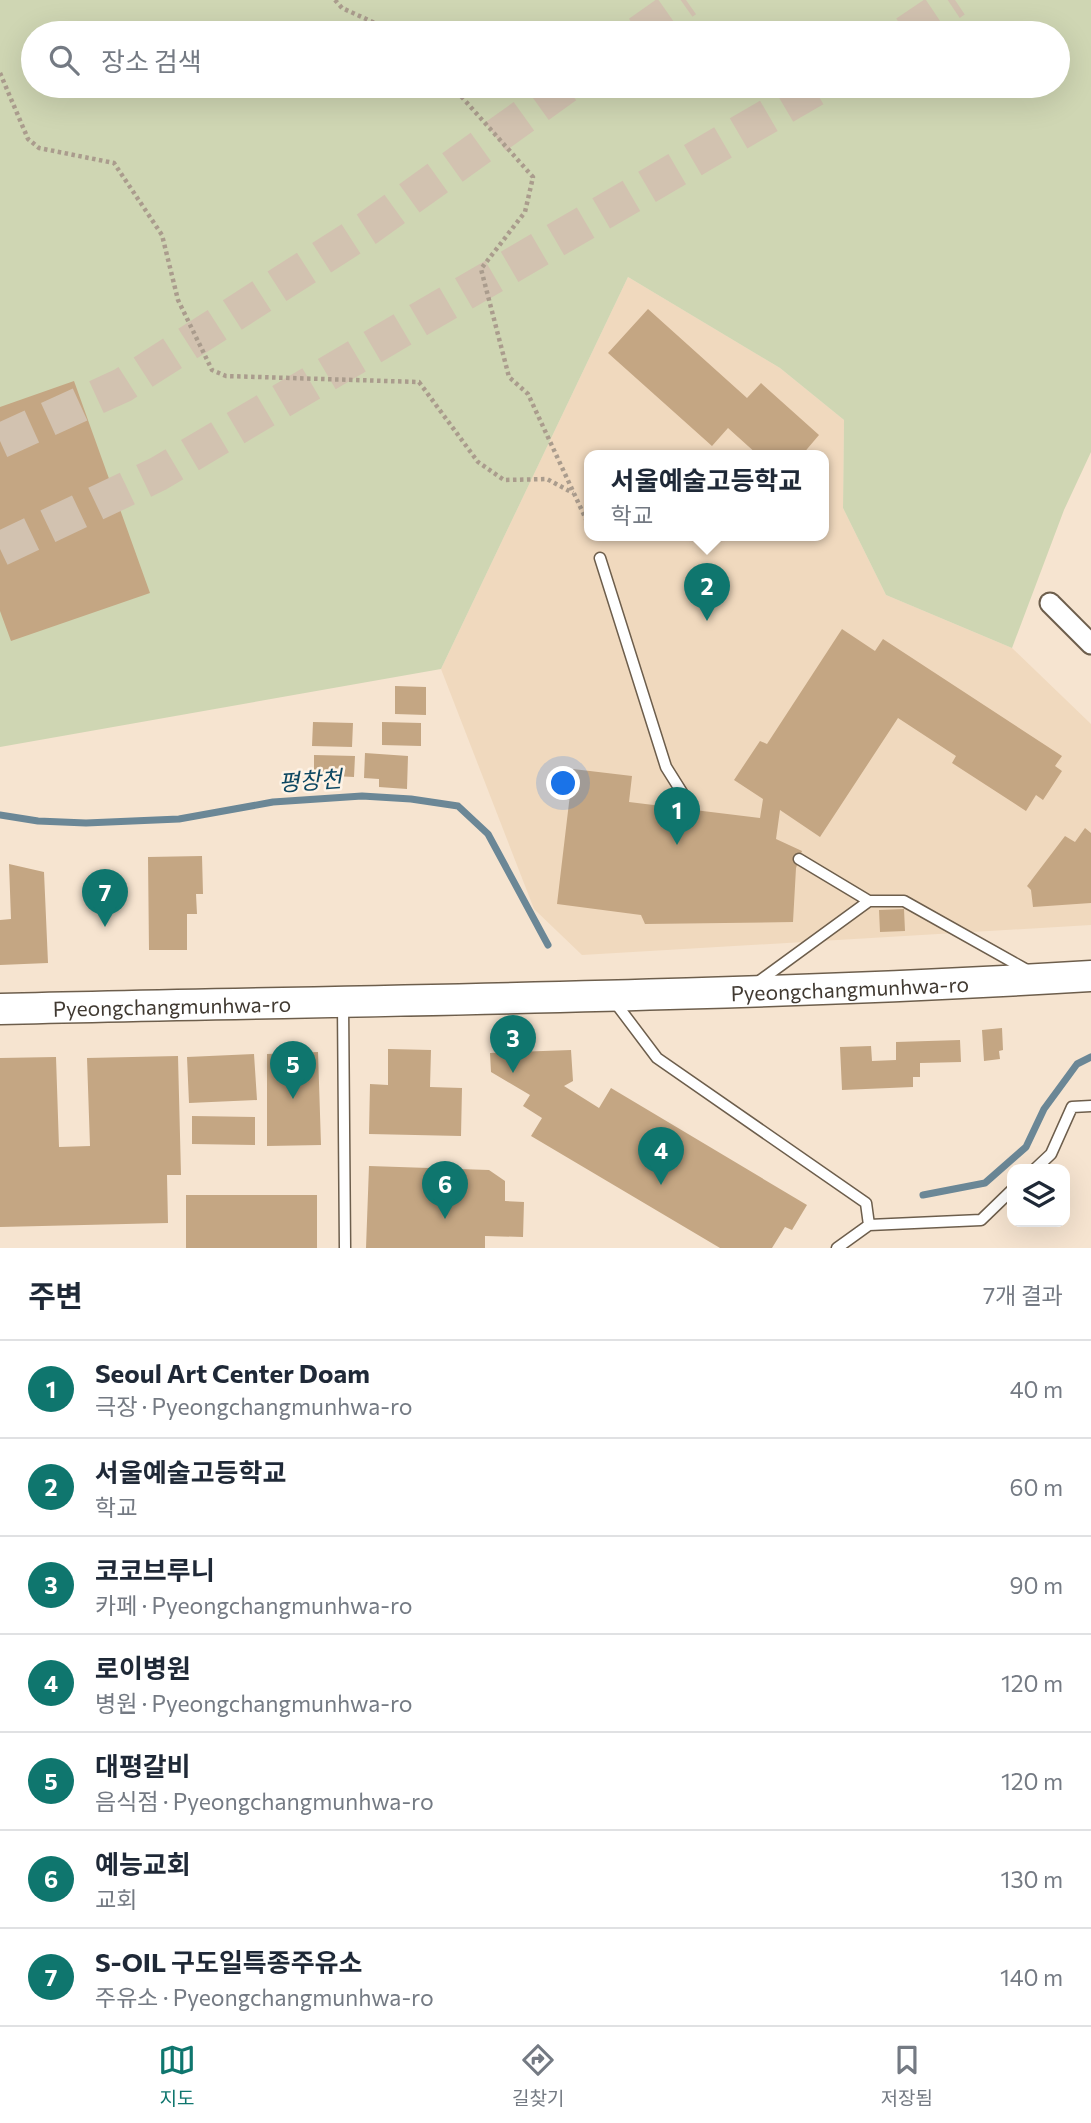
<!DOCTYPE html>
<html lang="ko">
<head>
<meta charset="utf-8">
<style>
	body { margin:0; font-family:Commissioner,"Noto Sans KR",sans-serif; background:#f2f2f3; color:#1f2937 }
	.controls { position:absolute; right:21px; bottom:21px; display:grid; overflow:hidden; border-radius:14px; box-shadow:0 7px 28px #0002 }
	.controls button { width:63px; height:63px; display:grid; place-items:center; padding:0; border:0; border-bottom:2px solid #e0e1e3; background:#fff; color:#1f2937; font:35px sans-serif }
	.you { position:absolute; left:564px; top:784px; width:24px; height:24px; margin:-18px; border:5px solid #fff; border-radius:50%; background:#1a73e8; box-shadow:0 0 0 10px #1a73e833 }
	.badge { display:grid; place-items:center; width:46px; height:46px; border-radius:50%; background:#0f766e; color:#fff; font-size:23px; font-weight:700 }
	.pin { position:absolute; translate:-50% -58px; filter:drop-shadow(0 2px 4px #0008) }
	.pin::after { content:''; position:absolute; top:37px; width:24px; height:21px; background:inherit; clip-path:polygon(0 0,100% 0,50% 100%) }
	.popup { position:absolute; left:584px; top:450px; width:245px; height:91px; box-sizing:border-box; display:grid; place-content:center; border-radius:14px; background:#fff; filter:drop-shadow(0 2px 5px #0005); font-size:23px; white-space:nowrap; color:#747a83 }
	.popup b { font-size:26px; color:#1f2937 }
	.popup::after { content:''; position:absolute; left:50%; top:100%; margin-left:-14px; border:14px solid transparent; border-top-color:#fff }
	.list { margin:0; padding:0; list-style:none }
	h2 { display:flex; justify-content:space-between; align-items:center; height:91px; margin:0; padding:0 28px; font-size:30px }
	h2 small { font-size:23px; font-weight:400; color:#747a83 }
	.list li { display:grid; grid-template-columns:46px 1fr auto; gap:21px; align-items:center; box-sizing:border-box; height:98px; padding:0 28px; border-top:2px solid #e0e1e3 }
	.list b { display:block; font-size:26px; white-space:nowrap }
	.list p { margin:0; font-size:23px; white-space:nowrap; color:#747a83 }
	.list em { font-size:23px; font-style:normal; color:#747a83 }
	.icon { flex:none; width:38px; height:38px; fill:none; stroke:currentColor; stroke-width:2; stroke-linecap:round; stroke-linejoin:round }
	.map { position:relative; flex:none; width:1091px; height:1248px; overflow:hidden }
	.search { position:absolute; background:#fff; box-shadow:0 7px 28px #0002; left:21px; right:21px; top:21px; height:77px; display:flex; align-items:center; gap:18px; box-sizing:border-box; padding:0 24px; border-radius:38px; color:#747a83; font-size:26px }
	.sheet { height:777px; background:#fff }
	nav { display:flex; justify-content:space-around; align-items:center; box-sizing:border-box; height:98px; border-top:2px solid #e0e1e3; background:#fff; font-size:19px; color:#747a83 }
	nav a { display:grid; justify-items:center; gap:4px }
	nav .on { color:#0f766e }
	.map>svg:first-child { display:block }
	.built { fill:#f0d9be; fill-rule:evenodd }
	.green { fill:#cfd6b3; fill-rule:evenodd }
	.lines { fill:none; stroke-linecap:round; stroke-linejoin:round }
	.stream { stroke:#6b8796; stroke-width:7 }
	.building { fill:#c4a683 }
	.highway-tunnel { stroke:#d2c2b0; stroke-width:35; stroke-dasharray:35 18; stroke-linecap:butt }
	.lane-casing { stroke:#6d5e4c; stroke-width:13 }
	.street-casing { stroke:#6d5e4c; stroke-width:23 }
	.primary-casing { stroke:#6d5e4c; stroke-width:33 }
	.path { stroke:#aa9c8d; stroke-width:4.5; stroke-dasharray:3.5 3.5; stroke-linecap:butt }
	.lane { stroke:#fff; stroke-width:10 }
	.street { stroke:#fff; stroke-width:19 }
	.primary { stroke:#fff; stroke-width:30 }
	.labels { text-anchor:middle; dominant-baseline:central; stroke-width:5; stroke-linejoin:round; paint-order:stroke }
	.street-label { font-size:21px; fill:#403931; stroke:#fef3e6 }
	.water-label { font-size:23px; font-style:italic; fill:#0d4761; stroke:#fef3e6 }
</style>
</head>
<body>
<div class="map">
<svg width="1091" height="1248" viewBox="0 0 1091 1248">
	<rect width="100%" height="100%" fill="#f6e4d0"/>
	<!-- built -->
	<path class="built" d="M628 277 780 368 844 420 843 508 886 595 1012 648 1091 724V925L582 955 534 909 441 669ZM590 455H824V535H590Z"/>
	<!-- green -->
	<path class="green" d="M0 0H1091V452L1064 510 1012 648 886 595 843 508 844 420 780 368 628 277 441 669 0 747ZM33 33H1058V86H33Z"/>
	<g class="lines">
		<!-- stream -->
		<path class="stream" d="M0 815 38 821 86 823 179 819 273 802 362 796 411 799 458 806 488 834 548 945
			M923 1195 985 1183 1026 1147 1044 1109 1077 1064 1091 1057"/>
	</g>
	<!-- building -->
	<path class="building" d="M648 309 747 398 761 383 819 435 802 455H758L728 428 712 446 608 353Z
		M74 381 150 593 11 641 0 611V407Z
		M842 629 875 651 883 639 1062 756 1055 766 1062 771 1043 800 1036 795 1026 811 952 763 956 756 898 718 820 837 780 810 776 839 802 851 796 868 793 922 645 924 641 915 557 904 573 769 632 776 629 802 760 818 763 799 734 780 760 741 767 744Z
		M395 686 426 687V715L395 714Z
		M313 722 353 723 352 747 312 746Z
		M382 722 421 723V746L382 745Z
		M365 753 408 756 407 789 379 787V779L364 778Z
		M314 755 355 756 354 777 314 775Z
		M1085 828 1091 833V903L1033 907 1031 890 1027 886 1065 836 1075 842Z
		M202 856 203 894H196L197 914H187V950H149L148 857Z
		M9 864 44 872 48 963 0 965V920L11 919Z
		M904 909 905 931 880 932 879 910Z
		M1002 1028 1003 1050 999 1051 1000 1059 984 1061 982 1030Z
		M960 1040 961 1062 920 1063V1077H913V1087L842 1090 840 1047 871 1046 872 1061 896 1060V1042Z
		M388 1049 431 1050 430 1087 462 1088 461 1136 369 1134 370 1084 388 1085Z
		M571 1050 573 1081 564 1086 599 1108 611 1088 807 1205 792 1230 785 1227 772 1248H720L531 1136 542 1118 523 1106 530 1095 491 1072 490 1053Z
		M318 1052 321 1145 267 1146V1054Z
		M254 1054 257 1100 189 1103 187 1057Z
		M178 1056 181 1175H167L168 1223 0 1227V1058L56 1057 59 1147 90 1146 87 1058Z
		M192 1116 255 1117V1145L192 1144Z
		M369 1166 489 1170 505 1181V1201L524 1202 523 1237 485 1236V1248H366Z
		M186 1195H317V1248H186Z"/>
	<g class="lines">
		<!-- highway-tunnel -->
		<path class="highway-tunnel" d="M639 33 686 0
			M906 33 955 0
			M0 441 123 385 368 228 566 86
			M0 549 158 474 420 319 820 86"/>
		<!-- lane casing -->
		<g class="lane-casing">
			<path id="lane" d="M600 558 666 767 693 810
				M799 859 869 901
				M758 982 869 901H904L1027 970
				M614 1001 657 1058 866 1203 869 1225
				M343 1004 345 1248
				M1035 1169 1051 1154 1072 1107 1091 1106
				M837 1248 869 1225 981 1220 1012 1190"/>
		</g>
		<!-- street casing -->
		<g class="street-casing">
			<path id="street" d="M1050 603 1091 644"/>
		</g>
		<!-- primary casing -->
		<g class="primary-casing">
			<g id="primary">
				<path id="s1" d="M0 1009C364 1000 728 998 1091 976"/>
			</g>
		</g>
		<!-- path -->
		<path class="path" d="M335 0 342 8 397 33
			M0 73 28 139 39 148 114 163 162 235 178 300 212 370 226 376 419 382 478 462 504 480 547 479 573 493
			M452 86 533 177 525 212 481 269 509 377 528 394 590 528"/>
		<!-- lane -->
		<use href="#lane" class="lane"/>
		<!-- street -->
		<use href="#street" class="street"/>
		<!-- primary -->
		<use href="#primary" class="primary"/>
	</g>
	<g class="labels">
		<!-- street labels -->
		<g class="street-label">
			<text stroke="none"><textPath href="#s1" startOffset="850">Pyeongchangmunhwa-ro</textPath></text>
			<text stroke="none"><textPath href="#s1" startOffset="172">Pyeongchangmunhwa-ro</textPath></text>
		</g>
		<!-- water labels -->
		<g class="water-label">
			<text transform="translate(310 780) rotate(-4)">평창천</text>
		</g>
	</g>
</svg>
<div class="controls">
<button><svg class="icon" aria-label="layers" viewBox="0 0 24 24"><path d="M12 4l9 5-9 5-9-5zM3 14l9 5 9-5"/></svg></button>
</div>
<div class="you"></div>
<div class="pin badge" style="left:677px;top:845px">1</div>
<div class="pin badge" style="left:707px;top:621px">2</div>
<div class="popup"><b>서울예술고등학교</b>학교</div>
<div class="pin badge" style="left:513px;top:1073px">3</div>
<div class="pin badge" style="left:661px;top:1185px">4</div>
<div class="pin badge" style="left:293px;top:1099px">5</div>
<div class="pin badge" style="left:445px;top:1219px">6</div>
<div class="pin badge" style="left:105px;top:927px">7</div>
<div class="search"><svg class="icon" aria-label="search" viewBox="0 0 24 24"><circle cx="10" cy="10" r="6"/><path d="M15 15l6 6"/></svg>장소 검색</div>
</div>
<section class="sheet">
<h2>주변<small>7개 결과</small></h2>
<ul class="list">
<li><span class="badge">1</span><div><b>Seoul Art Center Doam</b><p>극장 · Pyeongchangmunhwa-ro</p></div><em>40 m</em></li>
<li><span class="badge">2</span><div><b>서울예술고등학교</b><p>학교</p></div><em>60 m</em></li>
<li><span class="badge">3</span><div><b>코코브루니</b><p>카페 · Pyeongchangmunhwa-ro</p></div><em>90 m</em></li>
<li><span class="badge">4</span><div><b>로이병원</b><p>병원 · Pyeongchangmunhwa-ro</p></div><em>120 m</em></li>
<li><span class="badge">5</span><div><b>대평갈비</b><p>음식점 · Pyeongchangmunhwa-ro</p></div><em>120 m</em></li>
<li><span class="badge">6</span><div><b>예능교회</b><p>교회</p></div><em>130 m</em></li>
<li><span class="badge">7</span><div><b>S-OIL 구도일특종주유소</b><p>주유소 · Pyeongchangmunhwa-ro</p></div><em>140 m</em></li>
</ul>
</section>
<nav>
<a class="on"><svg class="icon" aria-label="map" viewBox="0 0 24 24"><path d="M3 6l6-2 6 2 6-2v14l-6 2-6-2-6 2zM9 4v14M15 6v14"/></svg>지도</a>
<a><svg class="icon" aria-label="directions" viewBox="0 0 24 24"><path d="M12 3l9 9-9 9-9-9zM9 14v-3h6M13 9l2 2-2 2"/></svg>길찾기</a>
<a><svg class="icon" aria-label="saved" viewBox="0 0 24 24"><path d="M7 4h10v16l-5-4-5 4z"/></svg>저장됨</a>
</nav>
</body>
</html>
